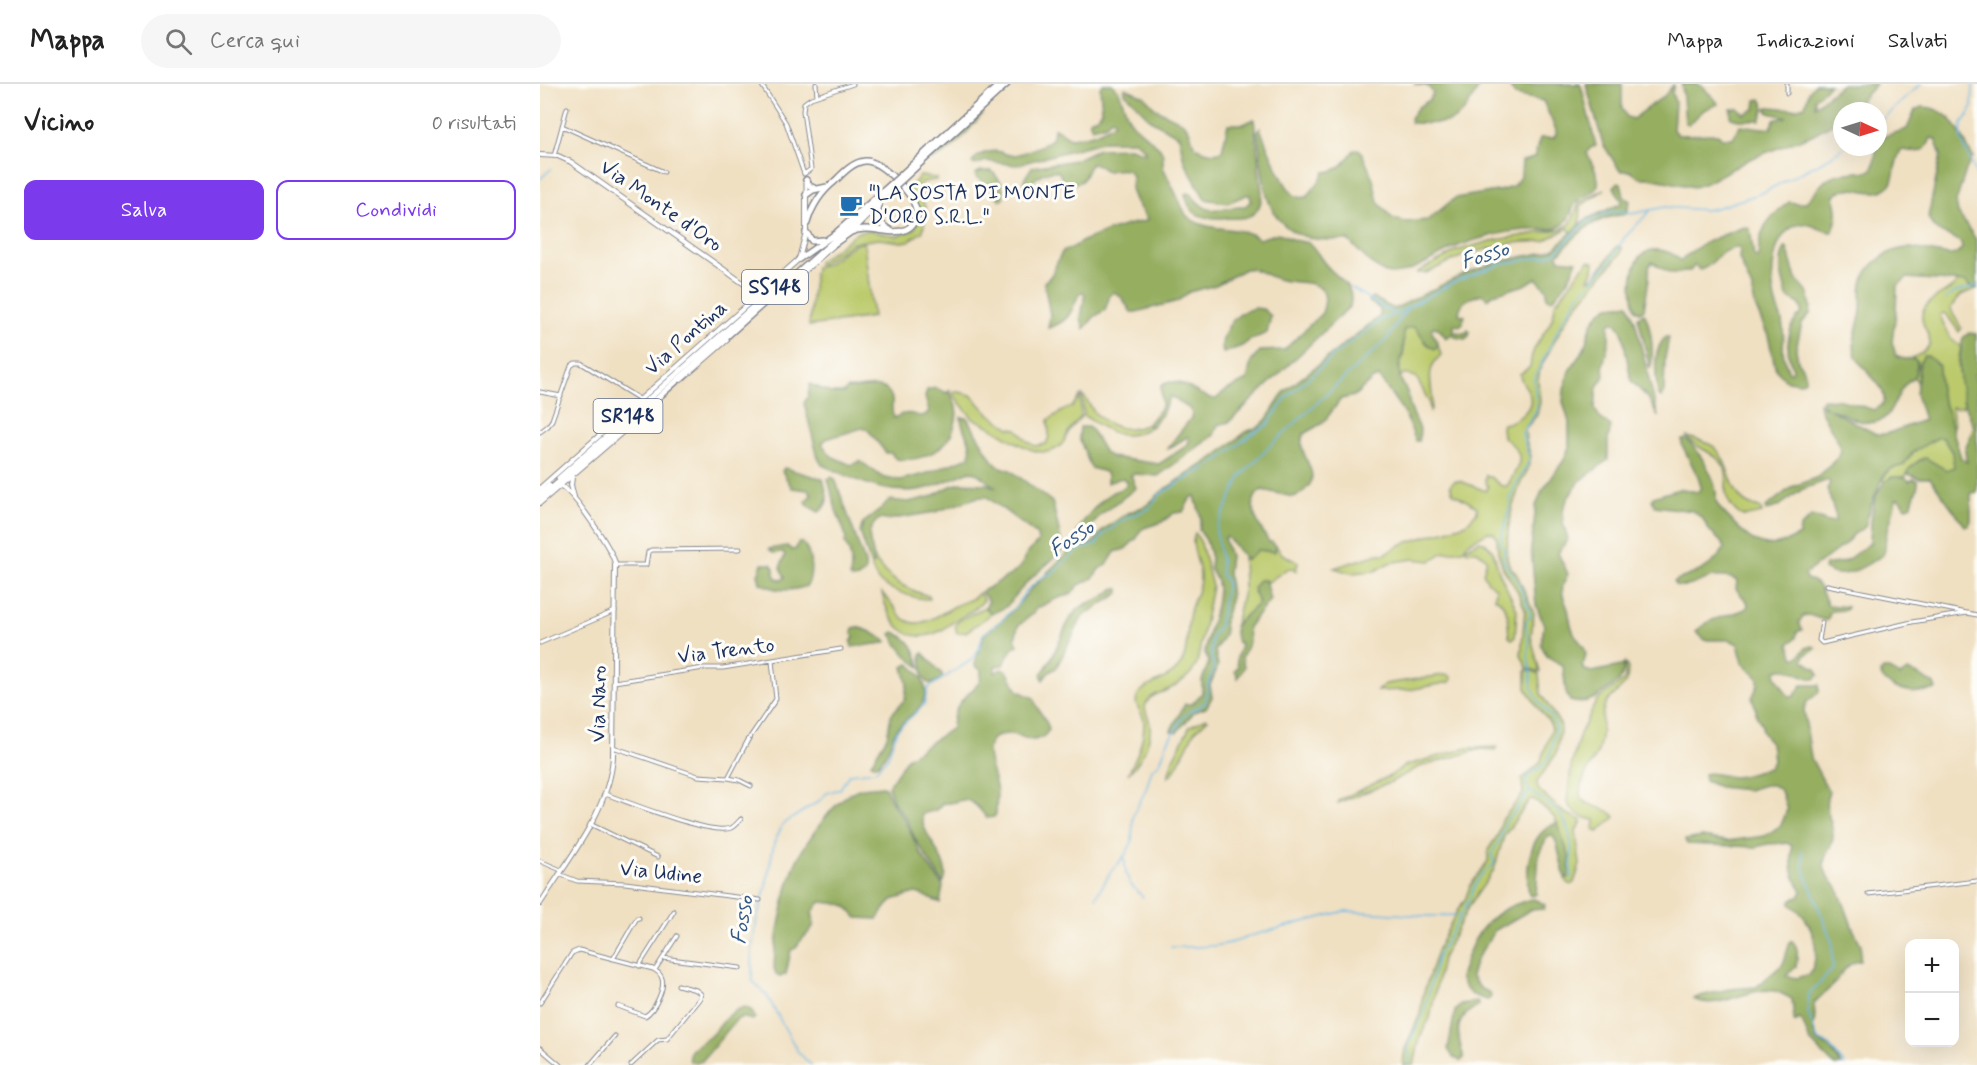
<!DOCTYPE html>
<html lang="it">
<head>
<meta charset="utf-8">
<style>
	body { margin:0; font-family:Mynerve,sans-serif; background:#f6f6f6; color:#222 }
	.controls { position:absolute; right:18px; bottom:18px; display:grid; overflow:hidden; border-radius:12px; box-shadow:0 6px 24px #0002 }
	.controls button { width:54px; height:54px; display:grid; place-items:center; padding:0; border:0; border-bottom:2px solid #e0e0e0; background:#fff; color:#222; font:30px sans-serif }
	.compass { position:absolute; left:1293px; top:18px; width:54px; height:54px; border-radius:50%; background:#fff; box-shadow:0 6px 24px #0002; rotate:94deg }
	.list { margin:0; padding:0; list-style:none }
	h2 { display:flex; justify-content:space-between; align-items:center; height:78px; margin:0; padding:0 24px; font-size:26px }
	h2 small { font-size:20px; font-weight:400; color:#767676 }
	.actions { display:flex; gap:12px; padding:18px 24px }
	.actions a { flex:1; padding:14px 0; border:2px solid #7c3aed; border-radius:12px; text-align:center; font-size:21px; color:#7c3aed }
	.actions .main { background:#7c3aed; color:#fff }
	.icon { flex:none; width:33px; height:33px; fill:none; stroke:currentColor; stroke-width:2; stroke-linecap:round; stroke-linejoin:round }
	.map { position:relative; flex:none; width:1437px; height:981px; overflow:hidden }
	header { display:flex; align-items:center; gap:36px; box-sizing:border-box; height:84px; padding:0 30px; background:#fff; border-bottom:2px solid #e0e0e0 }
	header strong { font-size:28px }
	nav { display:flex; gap:33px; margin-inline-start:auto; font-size:21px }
	.search { width:420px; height:54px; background:#f6f6f6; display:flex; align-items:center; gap:15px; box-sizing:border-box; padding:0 21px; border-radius:33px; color:#767676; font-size:22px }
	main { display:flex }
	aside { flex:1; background:#fff }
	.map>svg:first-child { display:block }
	.green { fill:#bcca6c; stroke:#6c7c65; stroke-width:1.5 }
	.forest { fill:#95ae60; stroke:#586e5f; stroke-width:1.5 }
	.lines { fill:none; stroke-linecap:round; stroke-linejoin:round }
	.stream { stroke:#6cb7e5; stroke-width:1.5 }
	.minor-casing { stroke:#868890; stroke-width:5 }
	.tertiary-casing { stroke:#868890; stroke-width:6 }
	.trunk-casing { stroke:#868890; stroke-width:8 }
	.minor { stroke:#fff; stroke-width:3 }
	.tertiary { stroke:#fff; stroke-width:4 }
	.trunk { stroke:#fff; stroke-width:5 }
	.trunk-bridge-casing { stroke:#868890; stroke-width:8; stroke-linecap:butt }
	.trunk-bridge { stroke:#fff; stroke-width:5 }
	.labels { text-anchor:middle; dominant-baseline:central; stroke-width:6; stroke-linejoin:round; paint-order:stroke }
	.shield { fill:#fdfcf7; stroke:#5f6c8c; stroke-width:1.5 }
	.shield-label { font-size:20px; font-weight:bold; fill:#1b2f5e }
	.poi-label { font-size:21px; fill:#1b2f5e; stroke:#fdfcf7; text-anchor:start }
	.street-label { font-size:21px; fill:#1b2f5e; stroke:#fdfcf7 }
	.water-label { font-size:22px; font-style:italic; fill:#335886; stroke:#fdfcf7 }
</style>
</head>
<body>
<header>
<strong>Mappa</strong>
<div class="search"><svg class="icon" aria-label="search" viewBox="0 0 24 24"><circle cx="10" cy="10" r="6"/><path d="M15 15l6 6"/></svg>Cerca qui</div>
<nav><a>Mappa</a><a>Indicazioni</a><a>Salvati</a></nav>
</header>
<main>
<aside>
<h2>Vicino<small>0 risultati</small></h2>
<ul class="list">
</ul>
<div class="actions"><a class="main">Salva</a><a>Condividi</a></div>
</aside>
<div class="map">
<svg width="1437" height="981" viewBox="0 0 1437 981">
	<rect width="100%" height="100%" fill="#fdfcf7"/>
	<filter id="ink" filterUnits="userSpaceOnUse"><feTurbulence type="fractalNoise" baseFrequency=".0167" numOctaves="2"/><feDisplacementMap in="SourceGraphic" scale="12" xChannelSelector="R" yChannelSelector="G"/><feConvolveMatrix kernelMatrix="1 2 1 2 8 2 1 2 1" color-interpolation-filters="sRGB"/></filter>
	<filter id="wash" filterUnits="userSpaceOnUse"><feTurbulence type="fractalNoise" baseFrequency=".008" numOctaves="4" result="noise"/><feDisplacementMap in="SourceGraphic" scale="24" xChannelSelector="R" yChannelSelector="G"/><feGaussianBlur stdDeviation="1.35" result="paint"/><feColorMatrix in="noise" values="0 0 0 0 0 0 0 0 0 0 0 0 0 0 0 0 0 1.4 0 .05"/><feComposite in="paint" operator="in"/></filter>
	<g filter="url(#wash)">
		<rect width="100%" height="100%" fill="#f0e0c2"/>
		<!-- green -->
		<path class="green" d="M380 92 397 94 396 96 384 98 378 102 386 126 383 147 369 157 362 158 339 155 312 159 280 181 278 180V178L318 148 328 146 357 152 373 146 377 141 379 130 368 106Z
			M1065 105 1041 122 1040 140 1032 150 1028 144 1004 157 972 159 927 170 886 189H876L916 167 951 157 1021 145 1030 140 1040 118Z
			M318 159H324L333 233 269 242 275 183C290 183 303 164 318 159Z
			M1077 162 1082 164 1081 169 1031 228 1021 245 1000 285 998 296 1000 318 997 331 985 345 986 357 991 372 989 383 981 398 972 424 968 447 967 474 969 481 977 491 994 529 991 553 1000 588 987 584 981 571 985 525 977 506 963 484 958 468 957 455 954 449 948 448 928 459 923 466 902 469 891 477 873 475 849 479 835 487 811 489 794 484 838 470H845L862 460 926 440 937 428V423L913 409 910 401 915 397H920L946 407 948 403 945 397 946 391C955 393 958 404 967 402 980 379 988 371 963 353L962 343 963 340C978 337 997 324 988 307 985 300 980 298 980 290L990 283C991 278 991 272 993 268 1000 251 1015 240 1015 219 1029 206 1034 189 1049 177L1054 178 1053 187 1049 195 1055 193Z
			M1418 197 1427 198 1429 202 1435 205 1421 211 1411 223C1412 233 1419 236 1421 245L1419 248 1407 231 1403 229 1400 231C1405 243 1408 256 1421 262L1418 280 1424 322 1417 324 1412 323 1414 342 1413 347 1400 309 1399 282 1380 278 1377 298 1374 293 1378 280 1372 274C1409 259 1376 246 1383 228 1388 212 1409 211 1418 197Z
			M870 242 874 243C884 253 882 256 895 265L898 261 901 271C880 290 898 306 890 328L889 318 876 293 864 290 860 294C858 278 863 277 864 265 864 258 862 252 864 245Z
			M415 307 431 311 448 329 470 344 477 345 487 357 495 362 506 360 509 353 508 336C517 332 522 325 532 323L540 312 541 333C537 338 532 342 529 347 526 352 525 357 522 360 499 386 457 341 433 335 427 326 418 319 414 310Z
			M542 311C549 316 550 324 556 330 571 344 589 349 608 340L609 343 612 342C583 360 570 348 544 332Z
			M1147 353C1156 355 1166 357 1174 363 1194 380 1188 422 1220 423L1222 429C1216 430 1208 433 1203 432 1195 429 1187 417 1186 410 1185 398 1190 389 1181 378 1172 367 1155 364 1147 353Z
			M1399 353 1403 354 1412 368 1415 383 1411 386C1387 388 1391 354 1365 393H1352L1345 398 1342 396 1350 385 1364 381C1371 366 1385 361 1399 353Z
			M655 449 661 459 672 502 657 579C653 590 640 599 631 604 623 609 611 610 607 618 602 625 609 632 610 640 612 658 600 678 588 690 596 674 605 655 604 637 603 628 592 621 598 611 607 596 638 598 645 570 648 555 647 538 651 524 655 513 660 505 660 493 660 478 649 462 655 449Z
			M939 457 944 458 953 467 959 488 977 526 975 553 972 555 969 553C967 538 971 522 955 514L956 504 948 498 943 489 947 475 937 467H926V464Z
			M736 462 742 470 758 478 756 487 752 484 747 485 727 499 725 496 714 508 718 514 719 519 695 541 704 503 703 473 707 476 718 466 735 468Z
			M334 474C347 495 366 506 389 512L390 515C378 516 349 506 340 498 335 495 333 486 331 481L334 480Z
			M342 509C349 516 354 523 360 531 377 550 399 530 415 522 424 517 433 517 439 509L444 516C437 525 427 529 418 535 412 538 407 543 402 546 368 564 349 539 342 509Z
			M445 523 451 530 426 548 417 549 415 541 418 537Z
			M1085 579 1088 584 1087 598 1065 620C1059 637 1065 651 1057 670 1052 679 1033 707 1043 716 1052 725 1067 722 1075 733L1058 748 1054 746 1055 736C1043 734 1033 731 1027 718L1031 683 1040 650 1057 616 1083 597 1085 595Z
			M986 586 994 587 999 590 1001 610 1021 642 1016 670 997 698 998 705 1023 728 1041 736V739L1036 747 1040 781 1034 799 1031 801 1027 799 1025 794H1028L1020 745 1014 733 995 716 990 715 964 752 954 786 929 822 902 875 890 934 880 953 874 981H863L865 965 880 930 883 911 897 867 917 827 925 816 930 802 948 777V766L958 751 962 736 983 710 982 695 1000 679 1012 645 1010 639 996 621 986 604Z
			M903 591H909L912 595 910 598 869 606 837 607 845 600Z
			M666 634 668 635 654 648 647 663 633 689 628 693 633 675 650 642Z
			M957 663 955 666 941 665 879 683 851 698 798 719 799 716 850 692 864 682 928 664Z"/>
		<!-- forest -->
		<path class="forest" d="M563 0H572L579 7 588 33 593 40 620 64 623 70V83L646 131C667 151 698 139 719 155L738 149 754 156 769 159C777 166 780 175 787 182 798 195 816 202 810 222L689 338 678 341 674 351 618 392 595 390 591 391 596 404 559 432 548 447 538 454H536C537 441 561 415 573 408 578 406 582 405 586 402L587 398 582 394 567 399V392L565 388 551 384 539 354 540 343H548L551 345 565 369 571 373 619 380 648 361 649 353H647L626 366 651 334 652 329 650 325 630 312 622 330 612 342 609 343 608 340 622 322 621 302C640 288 658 315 676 315L685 307 707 296 711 278 720 267 744 266 782 229C784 223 787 212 782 206 773 196 752 199 741 196 728 194 718 183 705 185L676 201 649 208 638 217 596 228H591L582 214 574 208 570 211 565 226 554 233 544 245 541 234 545 209 542 208 539 210C530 230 530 237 508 244L510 231 504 198C516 191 515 176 524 166 532 166 538 159 545 156 565 148 585 140 606 137L607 135C601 126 592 114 591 103 591 97 595 89 586 86 580 84 572 87 566 87 547 72 552 82 542 97L530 101 525 100 518 87C503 85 495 96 484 104V95L492 83 535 76 558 65 590 64 605 69V66L595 57H565L476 81 446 77 435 81 432 79C437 69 451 66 461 68 464 69 467 71 470 71 479 72 506 61 513 54L514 44H515L530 54C545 53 562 48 574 39V36L572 34 566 40 552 44 549 36 557 33 562 27 560 4Z
			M874 0H941C934 11 924 33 910 37 899 41 883 39 871 39L870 34 878 23 889 16 893 9 888 2Z
			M968 0H1040L1042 5 1056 62 1050 64 1047 69C1050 78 1062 94 1057 103 1053 110 1044 111 1039 116 1029 124 1033 137 1017 144 1007 147 995 145 985 146 962 148 939 154 918 162 900 169 866 195 846 189 836 187 816 164 808 156 795 155 783 157 770 154 718 141 725 89 717 47L720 44C725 58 743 101 753 110 757 114 762 114 767 113 773 104 781 98 784 88 801 87 805 78 814 66L818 65 821 67 833 95 838 118 852 134 865 138 888 136 915 114 963 106 973 102 981 92 982 77 994 74 1000 54H1013L1016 51V46L1003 17 975 11Z
			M1046 0H1082V24L1087 33 1093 35 1125 11 1134 0 1132 9 1135 18 1133 46 1138 51 1178 50 1182 54H1193L1200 41C1211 42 1221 45 1231 44L1234 36 1247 33 1229 29 1226 24 1229 23 1254 25 1265 22 1269 7 1275 0H1290L1275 14V22L1302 0H1336L1311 27H1302V34L1272 51 1210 75 1166 99 1154 103 1109 94H1100L1090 87H1080L1063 60Z
			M1142 0H1157L1164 3C1168 11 1175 13 1178 20L1164 26 1149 40 1145 39Z
			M585 4 604 12 616 25 644 39 649 46 655 63C664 67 673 71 682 67L688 40H704L714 35 722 110C720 137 702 135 680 134 671 134 660 134 653 127 648 123 647 116 645 110L649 109C673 136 673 122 704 123L711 117 710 111H706L688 119 665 115 644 77 639 52 612 37 586 10 584 6Z
			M1221 15C1226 22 1224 28 1220 36H1198L1191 34V25L1198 24 1204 30 1215 25 1216 16Z
			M1382 23C1412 23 1420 50 1433 73L1426 86 1416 118 1418 129 1437 157V205L1429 202 1426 198 1367 194 1357 202 1356 228 1352 258 1356 272C1370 281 1383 264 1374 293 1350 306 1358 347 1320 337 1309 334 1299 327 1289 325L1336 350H1346L1384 336 1376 310 1380 278 1384 272H1388L1399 282 1400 309 1408 329 1421 374 1427 378 1425 365 1434 343C1419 311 1416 288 1423 254L1429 249 1436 250 1437 288 1434 291 1437 300V408L1431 409V437L1428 442H1425L1390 394H1378L1368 390V386C1373 381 1379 376 1386 374L1406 386 1414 383 1412 368 1403 354 1399 353C1385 361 1371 366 1364 381L1350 385 1344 390 1331 421 1325 443 1314 450 1305 460 1265 490 1266 495C1281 497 1281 509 1288 521L1307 523 1306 526 1291 527 1287 537 1269 531 1263 532 1259 538 1262 546 1257 548 1256 554 1249 560 1253 572 1257 574 1266 564 1273 562 1276 564 1265 571 1263 576 1276 585 1279 591 1275 595C1261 595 1247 579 1236 587V593L1248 612 1253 613 1262 601H1279V608L1267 618 1264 625 1271 674 1289 708C1281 723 1294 738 1293 753 1293 762 1284 770 1284 780 1284 790 1292 796 1297 804 1307 822 1309 842 1321 860L1320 877C1306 878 1300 893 1292 902 1286 908 1280 913 1274 919L1275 933 1273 945 1276 956 1290 964 1302 981H1294L1270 957 1262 937 1258 934 1257 938 1254 937 1252 915C1246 912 1240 908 1234 907 1208 902 1179 928 1154 915L1160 912 1189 905 1216 903 1243 880 1250 858 1252 857C1260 864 1257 874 1256 883L1246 892 1257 894 1270 890C1283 865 1272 835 1250 820V817L1260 812 1262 806C1251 794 1251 778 1252 762L1247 759 1228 760 1216 763 1147 760 1145 756 1162 753 1187 757 1225 752 1241 741 1244 734 1247 725 1241 707 1233 701H1225L1208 706 1179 703 1165 697 1164 690C1173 687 1184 693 1194 693 1205 693 1218 687 1229 684L1233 677 1231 659 1222 648V641L1216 631V624L1212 614 1218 601V594L1203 579 1198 560 1190 556H1165L1156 548C1169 532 1191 533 1207 524L1208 519 1196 505 1197 497 1192 494C1186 493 1179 492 1173 493 1159 496 1150 506 1135 501L1134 498 1137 496C1156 489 1173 484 1184 464L1182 459 1169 446 1163 435 1153 427 1115 422 1112 416 1113 413 1139 405 1158 408 1161 403 1158 393 1142 361V356L1146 355C1159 366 1174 391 1176 408 1177 411 1175 414 1176 417 1178 424 1186 431 1191 436 1213 461 1228 470 1259 451L1260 444 1272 432 1288 438 1295 437 1296 433 1287 405 1290 399 1288 396 1263 405 1239 422 1226 427V423L1252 403 1278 393 1298 373 1300 366 1298 358 1280 325 1279 319 1287 324 1281 317 1283 315 1301 316 1334 326C1339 324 1345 320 1344 313 1342 297 1322 287 1316 272 1311 259 1317 245 1320 232 1323 220 1319 207 1323 196 1330 178 1350 164 1370 164 1383 165 1397 170 1410 171L1417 170 1422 164 1421 159C1408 147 1396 154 1388 133L1401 71 1395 55 1391 54C1384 73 1377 67 1361 66 1354 77 1356 94 1350 101 1332 120 1308 92 1294 113 1299 127 1298 135 1292 148 1280 148 1269 136 1257 141 1231 151 1230 194 1235 216 1237 224 1241 231 1242 238 1247 257 1238 266 1249 288H1252L1253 285C1245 267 1246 242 1262 229 1262 217 1254 219 1247 213 1243 194 1236 182 1245 164H1247L1256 195 1268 209 1271 222 1270 230 1262 239 1256 265 1258 277 1265 289V296L1261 299 1247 297 1236 286 1228 252 1215 222 1212 205 1199 175 1200 164C1178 163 1175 182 1160 186L1155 181 1150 187C1143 186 1141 189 1135 189 1127 190 1119 181 1112 178L1109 182V195L1104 225 1100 228 1096 226C1089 207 1089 162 1120 166 1124 167 1130 168 1134 171 1136 172 1138 175 1141 177 1159 158 1181 152 1204 143L1210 145 1214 173 1218 174C1219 146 1226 135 1249 118 1253 119 1259 120 1263 119 1271 118 1279 96 1295 91 1305 88 1319 88 1329 87L1333 84 1338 57 1345 52 1367 45 1375 26Z
			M443 29C427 48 414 68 390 76L388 75Z
			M441 87H452C461 97 464 102 463 115L460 117 453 106 436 93 435 90Z
			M1078 98 1081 99 1084 113 1090 117 1086 130C1052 134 1041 147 1018 170L1019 175 1037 177 1028 197 1014 214 1010 215 1007 213V206L996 194 985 201 953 210 948 215 942 210C930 214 920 216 919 230L925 232 921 242 914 241V248L926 249 928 246 930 248 929 252 925 255 915 253 912 250 906 254 898 244 893 243 891 245 898 261 895 265C884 261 882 251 874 243L864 245 863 270 860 275 859 282 860 294 868 310 870 323 880 345 879 357H876L875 355 865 330 839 293 833 295 814 312 801 315 783 339 765 349C751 367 786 389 765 406 761 409 758 412 753 413L722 406C702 418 721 445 729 458H732L736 462 735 468 718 466 707 476 687 453 684 454 690 472 688 488 691 513 684 539 685 545 684 551 675 567 678 582 670 601 672 613 666 624 654 628 637 648 631 647 632 644 645 620H652L662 609V596L669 578 665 569 666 559 676 522 678 506 677 497 670 484 671 474 666 456 659 446 661 434 655 412 651 413 643 428 634 429 622 438 604 444 600 447 597 454 585 465 575 468 567 481 559 485 553 494 539 501 530 511 518 514 495 525 494 529 478 542 475 555 478 561 472 565 463 581 455 582V589L461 585 467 587 478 607 494 614C496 627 508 635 509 646L503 653 494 656C486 656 480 651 471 650 435 649 451 683 456 702 458 710 456 721 456 730L454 733 447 734C441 727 433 715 423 716 415 717 411 720 403 719L396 726 382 730C379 750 416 782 403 799L375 755 366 734 354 719 348 702 367 674 412 644C413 619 425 614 440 598L441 586 435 582C435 578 442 555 444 551 449 544 459 539 466 533 480 521 489 502 506 493L507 489 533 463 537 461 550 460 554 458 563 446 586 430 607 421 622 407 673 374 706 348 720 342 727 335 745 307 840 232V225L828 217 832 213 854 225 926 189 962 177 1006 168 1015 164 1045 136 1080 120 1082 118 1074 103Z
			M1089 220 1095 237 1118 333 1108 314 1091 297 1082 247 1076 239 1072 238 1069 240V257L1063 281 1064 292 1057 303 1055 325 1060 334 1071 342 1068 355V376L1039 398 1028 414 1023 426V438L1028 455 1018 469 1028 490C1019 507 1022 509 1028 525 1030 533 1030 542 1034 549 1042 563 1051 565 1042 582L1045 586 1052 588 1081 582 1084 580 1082 592 1079 597C1064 607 1050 623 1030 617L1026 609 1023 582 1007 572 1001 561 1004 541 996 521 991 465 996 422 1002 407 1024 376 1029 363V338L1023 318 1024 306 1029 287 1044 265 1052 239 1060 228 1069 222Z
			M714 224 723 225 731 232 727 249 710 256 702 262 683 269C679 255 689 238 700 230 704 227 710 226 714 224Z
			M1104 229C1111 241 1115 273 1110 284L1098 233Z
			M1126 253H1129L1125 274 1124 309 1121 313 1118 310C1116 292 1111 266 1126 253Z
			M270 300 291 309H303L308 304C319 307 347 293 352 315 353 322 350 325 354 334 357 333 360 330 364 330 375 327 381 338 389 327L385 313 387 306 396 304 407 309 410 306C412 312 415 318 416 324 418 330 416 337 414 343 407 367 380 378 356 375L351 369H346L328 346 322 344 286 355 282 360 291 372 311 381 320 377 344 394 360 396 385 390 429 373C435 357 421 349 421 333L427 334 452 376 458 382 470 386 512 418C514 424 523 462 522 467L488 497 466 523 451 530 445 523 449 517 441 508 472 490 481 482 487 469 498 458 497 451 447 413H438L395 428 347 436 339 435C320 451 335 461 334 480L331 481 320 448 323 439 340 426 347 418 350 416 368 418 390 413 413 401 422 399 447 400 456 404 438 390 430 387C417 392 404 399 391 403 351 415 318 397 282 381L278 374 264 319 268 312Z
			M244 384 283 395C286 408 292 419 279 428L268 422 266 417 272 410 268 406 252 404 242 387Z
			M292 393 295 395 325 479V488L318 494 312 495 310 492C312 480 312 469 305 460L306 452 296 426 288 395Z
			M1351 393H1365L1369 397 1374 395 1378 397C1379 404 1373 412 1372 421L1368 423 1365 422 1359 415H1356C1354 428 1349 440 1346 452 1344 460 1347 464 1343 471 1324 482 1304 499 1284 485L1285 481 1304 478 1330 459C1331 437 1330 407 1351 393Z
			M258 459H263C272 470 273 490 267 502 249 508 236 507 220 499L218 490 222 480H231L234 484V491L237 495 242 496 245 493 240 484 245 471 243 468 233 469 229 465 247 462 252 466 256 465Z
			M719 496H725L730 516 708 543 709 558 702 573 704 583 698 594 695 587 698 583C694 569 701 569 701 559H697L695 550V541L719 519 713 504Z
			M576 504 579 505V509L543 532 516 584 508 589 503 596 501 590C518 571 521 543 536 527 546 516 564 517 573 505Z
			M317 543 329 547 347 557 344 559 312 563 311 558 314 553 312 548 313 544Z
			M354 548C371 555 376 566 380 583 367 575 359 564 351 550Z
			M383 569 402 590V595L391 600 387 598 383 593 381 570Z
			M369 580C383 591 393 609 378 625 371 633 360 638 355 648 349 661 348 672 337 681L331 679 347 653 351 631 365 615 367 599 363 583Z
			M1343 585H1349L1360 592 1367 587C1377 588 1385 596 1394 600L1396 605C1379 611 1347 608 1340 589Z
			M342 702 345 703 354 722 364 735 381 770 403 802 400 819 380 810 375 809 352 816 337 835 317 834 306 822 300 820 282 818 278 820 272 829C279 849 263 848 256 864L251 866 246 890 240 893 236 890 234 884C235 855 243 817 252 789 259 766 296 712 319 705 326 703 335 703 342 702Z
			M1017 739 1030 774 1028 794H1025L1016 757 1012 751 1008 752 999 769 996 810 993 812 989 811C985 785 988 749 1017 739Z
			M991 815 997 816 1005 821 1004 825 990 826 954 847 936 876 931 892 940 904 950 909 951 913 948 916C930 911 928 911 920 894 928 866 938 840 965 825 973 821 982 818 991 815Z
			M937 918 939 921C913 935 916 949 924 974L921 977 913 973 908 965 915 927 921 920Z
			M205 923 212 927 215 934 212 936 202 933 196 936 162 977 155 979 150 977C149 973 148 972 150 968 154 961 163 958 169 953 182 942 187 927 205 923Z"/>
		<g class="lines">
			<!-- stream -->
			<path class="stream" d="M1433 0 1432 22 1430 29 1422 39 1421 55 1437 92
				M1338 39 1381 0
				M0 95 11 85
				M812 204 843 224 855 230
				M1406 215 1415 208 1437 202
				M989 706 985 695C990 690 995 687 1001 683 1012 674 1013 656 1016 643L1011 633 999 618 991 602V586L988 573 989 563 986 538 991 531 980 502 964 478 963 472 965 465 962 463 960 458 969 426 971 410 990 375 982 350 997 325 994 295 1021 239 1038 212 1071 176 1085 153 1111 126
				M990 707C999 714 1012 721 1020 730 1034 748 1032 773 1031 794
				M1262 766 1263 783 1292 858 1293 885 1269 910 1268 929 1278 956 1289 961 1305 981
				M584 773 586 790 591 801 603 813
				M556 813 570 789 586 770 592 758 593 732 606 705 612 685 620 679 627 659 643 633 649 628 665 619 669 597 674 585 671 569 672 553 679 542 687 498 681 490V475L676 445 701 392 730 362 847 255 868 223
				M631 863C658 863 685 864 710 852L805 827 888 832 919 831
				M271 981 258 968 227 912 212 896V863L217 834 226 802 234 759 243 740 279 717 287 709 300 705 309 690 335 687 348 673 357 646 384 621 388 604 430 577 439 565 443 550 463 535 478 520 485 508 502 493 512 489 538 466 557 460 562 452 584 435 610 424 620 410 680 375 713 349 727 341 748 312 798 268 842 235 856 230 916 197 962 180 1007 172 1016 168 1046 138 1070 128 1084 127 1091 130 1125 123 1165 126 1176 124 1222 109 1287 75 1304 63
				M868 981 870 973 868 964 874 948 883 932 897 874 929 816 933 805 941 791 954 780 952 769 960 755 966 737 974 729 989 707"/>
		</g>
	</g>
	<g filter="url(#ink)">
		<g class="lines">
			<!-- minor casing -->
			<g class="minor-casing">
				<path id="minor" d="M221 0 246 39 264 90
					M276 0 277 12
					M1247 0V9
					M22 42 124 88
					M14 72 27 24
					M264 90 271 85 263 27 264 19 271 14 313 0
					M266 96V111
					M0 308 21 312
					M0 348 8 342 12 336 31 282 35 279H41L101 316
					M75 481H106L108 468 111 466 200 465
					M1287 501 1437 531
					M1282 538 1279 556 1282 559 1372 538 1427 529
					M0 559 75 527
					M74 598 164 584H183L301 565
					M73 663 158 692 188 694 208 656 236 615 232 577
					M188 694 199 696 211 702
					M65 710C89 718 171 752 191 744 195 742 198 738 201 735
					M50 740 118 773
					M0 777 21 786
					M19 790 37 797 85 799 220 816
					M1328 810 1437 797
					M123 874 200 884
					M73 875 97 834H99
					M99 882 134 827
					M115 886 137 852
					M0 919 32 869 39 866 113 885C116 887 119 888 121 892 127 903 114 927 105 932L78 922
					M0 964 20 981
					M50 981 75 952
					M91 981 118 956 127 955 160 914 161 910 156 906 138 901"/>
			</g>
			<!-- tertiary casing -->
			<g class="tertiary-casing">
				<path id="tertiary" d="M0 71 18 72 31 78 220 211
					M255 195 293 162
					M141 296 187 256
					M32 394 31 401 34 413
					M0 404 259 175 266 148V111
					M0 419 93 339
					M0 820C28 775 69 727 73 673L75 479C71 464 35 410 21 402"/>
			</g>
			<!-- trunk casing -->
			<g class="trunk-casing">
				<path id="trunk" d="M361 91 460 0
					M363 95 467 0
					M266 96 270 102 276 105
					M266 111 273 106 287 103
					M339 121C336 133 339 140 350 146
					M267 139C272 122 281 108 295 97 303 89 313 78 325 77 340 76 371 108 375 122 378 129 376 138 370 143 355 155 331 139 311 148
					M266 148 272 157 282 156
					M297 148 350 101
					M291 162 311 148 338 121
					M259 175 295 150
					M19 394 232 206
					M0 409 9 402
					M0 414 103 327 353 104"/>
			</g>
			<!-- minor -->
			<use href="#minor" class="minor"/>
			<!-- tertiary -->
			<use href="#tertiary" class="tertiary"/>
			<!-- trunk -->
			<use href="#trunk" class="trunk"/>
			<!-- trunk-bridge casing -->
			<g class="trunk-bridge-casing">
				<path id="trunk-bridge" d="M350 101 361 91
					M353 104 363 95"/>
			</g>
			<!-- trunk-bridge -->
			<use href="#trunk-bridge" class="trunk-bridge"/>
		</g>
	</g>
	<!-- icons -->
	<defs>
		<g id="cafe-bare" transform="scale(1.8)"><path d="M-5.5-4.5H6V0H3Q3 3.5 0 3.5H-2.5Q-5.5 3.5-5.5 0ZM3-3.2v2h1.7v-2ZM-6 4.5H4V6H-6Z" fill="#1f6fb2" stroke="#fdfcf7" stroke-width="2.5" paint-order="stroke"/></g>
	</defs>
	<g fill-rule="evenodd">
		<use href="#cafe-bare" x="311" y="121"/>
	</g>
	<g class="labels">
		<!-- shield labels -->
		<g class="shield">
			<rect x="202" y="186" width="66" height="34" rx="4.5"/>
			<rect x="53.5" y="315" width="69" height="34" rx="4.5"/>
		</g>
		<g class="shield-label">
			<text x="235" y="203">SS148</text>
			<text x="88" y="332">SR148</text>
		</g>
		<!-- poi labels -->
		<g class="poi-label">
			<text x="329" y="109">"LA SOSTA DI MONTE<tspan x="329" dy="24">D'ORO S.R.L."</tspan></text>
		</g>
		<!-- street labels -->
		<g class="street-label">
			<text transform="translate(121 122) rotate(35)">Via Monte d'Oro</text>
			<text transform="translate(146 254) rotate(-41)">Via Pontina</text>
			<text transform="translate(186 567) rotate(-7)">Via Trento</text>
			<text transform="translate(59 620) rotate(-89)">Via Naro</text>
			<text transform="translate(121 789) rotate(6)">Via Udine</text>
		</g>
		<!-- water labels -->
		<g class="water-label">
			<text transform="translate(945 172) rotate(-17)">Fosso</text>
			<text transform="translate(532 455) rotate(-33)">Fosso</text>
			<text transform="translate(203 836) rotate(-80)">Fosso</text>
		</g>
	</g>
</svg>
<div class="controls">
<button>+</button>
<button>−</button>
</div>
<svg class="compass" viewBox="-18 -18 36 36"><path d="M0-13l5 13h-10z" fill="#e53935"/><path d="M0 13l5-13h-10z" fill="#767676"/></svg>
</div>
</main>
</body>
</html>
